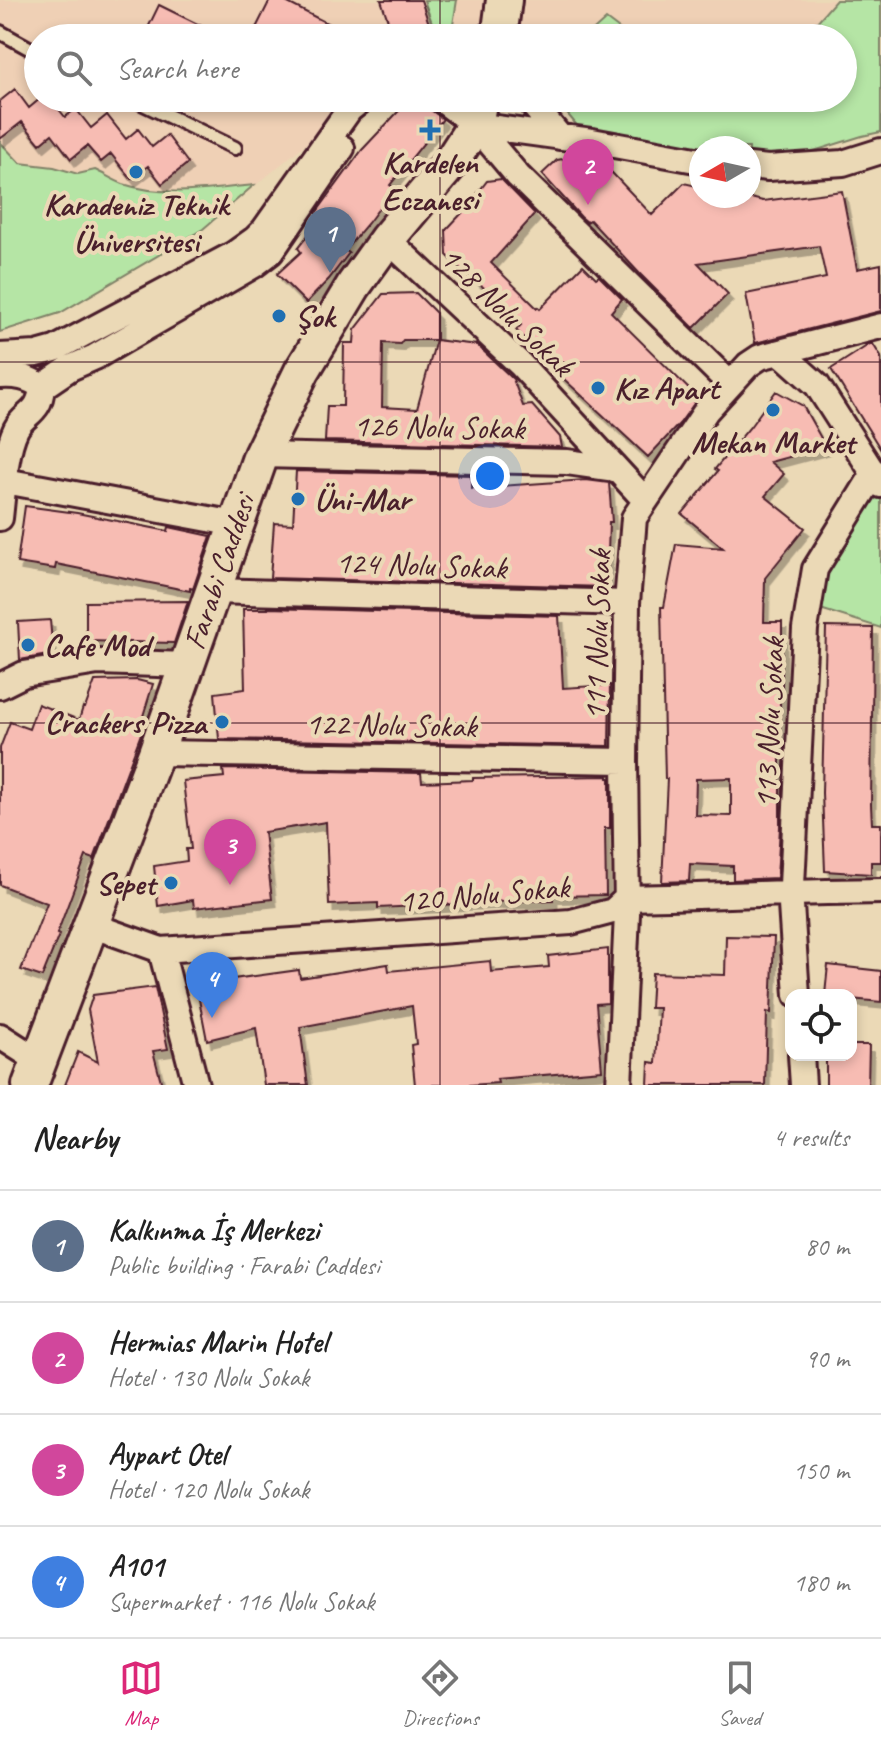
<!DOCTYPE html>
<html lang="en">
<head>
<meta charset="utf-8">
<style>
	body { margin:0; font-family:Caveat,sans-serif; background:#f2f2f2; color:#222 }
	.controls { position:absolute; right:24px; bottom:24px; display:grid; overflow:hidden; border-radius:16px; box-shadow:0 4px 12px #0003 }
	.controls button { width:72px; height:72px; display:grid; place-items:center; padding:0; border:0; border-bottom:2px solid #e0e0e0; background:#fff; color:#222; font:40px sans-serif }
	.compass { position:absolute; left:689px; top:136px; width:72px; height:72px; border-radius:50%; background:#fff; box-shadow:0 4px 12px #0003; rotate:261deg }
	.you { position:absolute; left:490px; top:476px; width:28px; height:28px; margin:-20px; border:6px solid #fff; border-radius:50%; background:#1a73e8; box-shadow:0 0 0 12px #1a73e833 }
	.badge { display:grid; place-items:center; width:52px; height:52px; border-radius:50%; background:#db2777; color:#fff; font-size:26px; font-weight:700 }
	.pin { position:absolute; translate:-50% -66px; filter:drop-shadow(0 2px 4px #0008) }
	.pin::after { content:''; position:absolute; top:42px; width:28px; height:24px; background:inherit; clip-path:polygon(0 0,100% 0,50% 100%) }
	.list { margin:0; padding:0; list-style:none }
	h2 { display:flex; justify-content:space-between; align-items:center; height:104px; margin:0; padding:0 32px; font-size:34px }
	h2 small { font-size:26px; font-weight:400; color:#767676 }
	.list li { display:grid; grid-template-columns:52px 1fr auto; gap:24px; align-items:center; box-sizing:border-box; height:112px; padding:0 32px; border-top:2px solid #e0e0e0 }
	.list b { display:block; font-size:30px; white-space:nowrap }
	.list p { margin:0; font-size:26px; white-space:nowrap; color:#767676 }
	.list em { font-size:26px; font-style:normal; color:#767676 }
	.icon { flex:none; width:44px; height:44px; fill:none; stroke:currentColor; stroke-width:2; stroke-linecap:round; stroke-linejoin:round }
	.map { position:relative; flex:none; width:881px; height:1085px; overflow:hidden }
	.search { position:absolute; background:#fff; box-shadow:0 4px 12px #0003; left:24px; right:24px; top:24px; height:88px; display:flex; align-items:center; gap:20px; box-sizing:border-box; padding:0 28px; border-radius:44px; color:#767676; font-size:30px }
	.sheet { height:552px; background:#fff }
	nav { display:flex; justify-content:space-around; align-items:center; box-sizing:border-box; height:112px; border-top:2px solid #e0e0e0; background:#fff; font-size:22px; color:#767676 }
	nav a { display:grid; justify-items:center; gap:4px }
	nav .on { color:#db2777 }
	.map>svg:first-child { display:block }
	.built { fill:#efd0b5 }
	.green { fill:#b5e5a5; stroke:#808268; stroke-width:2 }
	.building { fill:#f7bcb3; stroke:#4a1f2b; stroke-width:2; fill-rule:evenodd; filter:url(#shadow) }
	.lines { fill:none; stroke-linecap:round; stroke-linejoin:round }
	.lane-casing { stroke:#4a1f2b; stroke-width:18 }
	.street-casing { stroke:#4a1f2b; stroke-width:30 }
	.secondary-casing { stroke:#4a1f2b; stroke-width:40 }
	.lane { stroke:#ebd9b6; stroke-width:12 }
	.street { stroke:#ebd9b6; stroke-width:24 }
	.secondary { stroke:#ebd9b6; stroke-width:34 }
	.grid { fill:none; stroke:#4a1f2b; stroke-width:2; stroke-opacity:0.55 }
	.poi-dot { fill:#1f6fb2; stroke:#ebd9b6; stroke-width:3 }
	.labels { text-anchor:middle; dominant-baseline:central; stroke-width:8; stroke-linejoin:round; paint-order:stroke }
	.poi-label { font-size:32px; font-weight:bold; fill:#4a1f2b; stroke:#ebd9b6; text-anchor:start }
	.street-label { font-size:32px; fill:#4a1f2b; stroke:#ebd9b6 }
</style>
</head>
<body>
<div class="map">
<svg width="881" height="1085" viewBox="0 0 881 1085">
	<defs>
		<filter id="shadow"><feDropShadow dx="4.5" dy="7" stdDeviation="0" flood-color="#0004"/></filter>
	</defs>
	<rect width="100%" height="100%" fill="#ebd9b6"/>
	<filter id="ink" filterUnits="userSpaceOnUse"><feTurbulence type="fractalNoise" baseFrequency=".0125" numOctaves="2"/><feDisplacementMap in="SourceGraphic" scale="16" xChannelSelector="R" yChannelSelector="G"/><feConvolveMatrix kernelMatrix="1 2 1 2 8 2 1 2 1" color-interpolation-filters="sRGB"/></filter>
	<g filter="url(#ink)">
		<!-- built -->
		<path class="built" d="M0 0H881V132L862 136 749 148H701L554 98H843V38H494L452 31 426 38H38V98H337L325 128 203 229 60 313 0 332Z"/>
		<!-- green -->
		<path class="green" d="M424 0H457L452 31 436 34Z
			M836 0H881V132L862 136 801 155 749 158V148H701V150L580 129 554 98H843V38H803Z
			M606 19 631 38H585Z
			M0 142 20 163 54 167 78 174 95 170C104 174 113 180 123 184 165 198 211 189 254 185L203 229 60 313 0 332Z
			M881 491V628L817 608 822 569 869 504Z"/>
		<!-- building -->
		<path class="building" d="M270 0H282L356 38H251Z
			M381 0H421L432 33 416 38H394Z
			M159 5 226 38H143Z
			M15 89 29 108 41 98H50L65 117 76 109 91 128 107 115 126 139 138 129 152 147 167 135 188 163 162 184 148 166 131 179 111 154 101 162 87 146 71 159 52 134 40 144 22 122 0 139V101Z
			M411 98H415L443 119 390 185 394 188 368 223 345 250 349 253 329 279 306 303 277 274 301 252 298 248 321 218 316 213 362 150Z
			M587 155 597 157 652 215 684 183 701 187V196H742L763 201 842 191 857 269 881 264V311L755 343 746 294 826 278 819 246 698 263 728 294 694 328 641 275 590 220 587 222 581 217 542 174 557 160Z
			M501 179 535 214 491 263 537 308 538 307 540 309 583 265 596 278 599 276 622 299 611 312 698 398 680 423 648 457 565 380 516 330 521 325 470 274 468 277 447 255 446 230 463 212 487 181Z
			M416 293 436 313V340L477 345 513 379 523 406 532 405 560 437 562 447 325 441 327 406H343L344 343H354L355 330 383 294ZM403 340H436L417 409 382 407 383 343 400 344Z
			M870 344H873L881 357V450L831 369Z
			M776 391 803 406 826 447 770 462 784 474 765 496 805 528 765 578 764 622H782V700H780V827L777 878 733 880V866L690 864 689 881 662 882 667 779H665L661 607H664L676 544 723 548 682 514 718 471 715 469 750 427ZM731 778V816L695 815 696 779Z
			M296 471 471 475V488L586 480 609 483 612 522H609L607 587 270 578 274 523 293 524Z
			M25 506 77 513 168 531 169 527 211 536 193 589 190 588V591L56 564 55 569 17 563Z
			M188 601 174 643 86 641V602Z
			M268 608 559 616 563 688 610 685 609 746 219 739 215 693 245 689 243 609H268Z
			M50 620 53 654 20 660 18 622Z
			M826 627 873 628 871 805 872 824H881V862H871V874L825 871 822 793Z
			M137 680 153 684 139 729 142 731 94 859 86 856 57 934 59 935 42 977 21 970 47 903 0 885V748L10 722 29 729 38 704 79 720 83 707 85 708 95 681Z
			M223 769 421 773 422 782 473 780V778L608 776V778H610V828H605L606 895 553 896V900L461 903V904L378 908V903L329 905 326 822 264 832 272 899 194 908 193 900 158 906 154 866 187 861 186 849H191L183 781 224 777Z
			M726 936 774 937 771 1013 767 1012 765 1085H648L649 1062 656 1063 659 1008H650L652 973 725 975Z
			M608 949V1003L596 1004 602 1070 497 1079 498 1083 470 1085H415L411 1045 416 1044 412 1006 300 1027 308 1085H264L256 1028 207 1040 196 984 299 970 300 978 388 964 389 971 490 961 491 972 549 967 548 956Z
			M828 965 881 971V1002L851 999V995H825Z
			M155 987 168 1049 153 1051 162 1085H65L78 1052 98 1062 88 1010 93 995Z
			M851 1045H869L868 1085H826V1055H851Z"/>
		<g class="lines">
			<!-- lane casing -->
			<g class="lane-casing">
				<path id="lane" d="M0 32 38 53
					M131 98 235 148"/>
			</g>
			<!-- street casing -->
			<g class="street-casing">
				<path id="street" d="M439 98 475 125 592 141 701 161
					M461 98 475 125 518 176 729 383
					M529 98 534 106 560 137
					M749 166 768 168 843 163 881 151
					M387 239 520 364 645 500
					M781 353 817 385 881 485
					M0 356 37 354 55 349 234 254 255 239 264 230 349 110 364 98
					M0 376C17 375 28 377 42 387L70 368 95 357 254 265 271 252 342 148
					M261 455 567 462 616 469
					M5 481 236 524
					M0 518C3 493 5 451 16 429 25 412 40 414 42 387
					M213 591 627 603
					M0 686 24 674 98 662 187 665
					M156 753 625 761
					M91 925 161 950 571 922 613 911 627 898C712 896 796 892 881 891
					M161 950 196 1085
					M797 995 791 905 805 629 815 569 875 472
					M0 1036 39 1061
					M801 1055 803 1085
					M619 1085 627 914 625 761 627 603 634 518 706 411 748 365 760 357 881 326"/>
			</g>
			<!-- secondary casing -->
			<g class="secondary-casing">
				<path id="secondary" d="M499 38 504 0
					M30 1085 156 753 261 455 302 371 354 285 387 239 449 165 475 125 480 98"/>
			</g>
			<!-- lane -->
			<use href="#lane" class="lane"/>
			<!-- street -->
			<use href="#street" class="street"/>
			<!-- secondary -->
			<use href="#secondary" class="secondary"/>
		</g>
	</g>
	<!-- grid -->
	<path class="grid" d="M440 0V38M440 98V1085M0 362H881M0 723H881"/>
	<!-- markers -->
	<g class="poi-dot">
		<path d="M426 118h8v8h8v8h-8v8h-8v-8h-8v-8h8z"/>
		<circle cx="136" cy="172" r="8"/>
		<circle cx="279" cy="316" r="8"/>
		<circle cx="598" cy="388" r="8"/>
		<circle cx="773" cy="410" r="8"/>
		<circle cx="298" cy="499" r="8"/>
		<circle cx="28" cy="645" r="8"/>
		<circle cx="222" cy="722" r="8"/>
		<circle cx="171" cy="883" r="8"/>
	</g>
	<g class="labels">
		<!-- poi labels -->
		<g class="poi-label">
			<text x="430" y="162" text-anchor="middle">Kardelen<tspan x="430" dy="37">Eczanesi</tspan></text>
			<text x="136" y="204" text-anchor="middle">Karadeniz Teknik<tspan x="136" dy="37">Üniversitesi</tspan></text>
			<text x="295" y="316">Şok</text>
			<text x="614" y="388">Kız Apart</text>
			<text x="773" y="442" text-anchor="middle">Mekan Market</text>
			<text x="314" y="499">Üni-Mar</text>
			<text x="44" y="645">Cafe Mod</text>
			<text x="206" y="722" text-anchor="end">Crackers Pizza</text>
			<text x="155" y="883" text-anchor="end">Sepet</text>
		</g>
		<!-- street labels -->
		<g class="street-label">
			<text transform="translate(507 311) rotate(44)">128 Nolu Sokak</text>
			<text transform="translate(439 427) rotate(1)">126 Nolu Sokak</text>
			<text transform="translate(421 565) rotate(2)">124 Nolu Sokak</text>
			<text transform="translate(219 572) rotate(-71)">Farabi Caddesi</text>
			<text transform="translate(597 635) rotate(-88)">111 Nolu Sokak</text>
			<text transform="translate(769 723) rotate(-87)">113 Nolu Sokak</text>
			<text transform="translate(391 725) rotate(1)">122 Nolu Sokak</text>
			<text transform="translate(484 894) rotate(-5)">120 Nolu Sokak</text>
		</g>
	</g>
</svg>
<div class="controls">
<button><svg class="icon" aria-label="locate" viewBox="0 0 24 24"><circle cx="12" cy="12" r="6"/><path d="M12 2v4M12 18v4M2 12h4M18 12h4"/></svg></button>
</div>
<svg class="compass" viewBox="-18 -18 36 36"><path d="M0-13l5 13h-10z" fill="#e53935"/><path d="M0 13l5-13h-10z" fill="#767676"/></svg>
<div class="you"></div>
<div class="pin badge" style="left:330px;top:273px;background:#5c6f8a">1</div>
<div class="pin badge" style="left:588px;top:205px;background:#d1479c">2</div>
<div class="pin badge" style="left:230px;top:885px;background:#d1479c">3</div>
<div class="pin badge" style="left:212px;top:1018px;background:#3f7fe0">4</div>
<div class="search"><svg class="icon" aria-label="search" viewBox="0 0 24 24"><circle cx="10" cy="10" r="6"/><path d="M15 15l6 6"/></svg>Search here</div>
</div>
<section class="sheet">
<h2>Nearby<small>4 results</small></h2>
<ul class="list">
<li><span class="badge" style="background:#5c6f8a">1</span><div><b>Kalkınma İş Merkezi</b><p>Public building · Farabi Caddesi</p></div><em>80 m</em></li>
<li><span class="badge" style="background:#d1479c">2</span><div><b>Hermias Marin Hotel</b><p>Hotel · 130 Nolu Sokak</p></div><em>90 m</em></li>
<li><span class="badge" style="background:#d1479c">3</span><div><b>Aypart Otel</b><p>Hotel · 120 Nolu Sokak</p></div><em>150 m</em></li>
<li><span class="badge" style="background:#3f7fe0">4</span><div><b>A101</b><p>Supermarket · 116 Nolu Sokak</p></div><em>180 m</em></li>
</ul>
</section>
<nav>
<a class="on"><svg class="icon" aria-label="map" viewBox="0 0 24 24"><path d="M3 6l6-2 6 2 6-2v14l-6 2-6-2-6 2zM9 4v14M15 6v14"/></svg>Map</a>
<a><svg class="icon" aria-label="directions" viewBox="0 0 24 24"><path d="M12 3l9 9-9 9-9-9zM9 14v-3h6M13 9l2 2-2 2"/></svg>Directions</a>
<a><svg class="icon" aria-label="saved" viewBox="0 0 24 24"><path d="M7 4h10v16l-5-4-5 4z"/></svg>Saved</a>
</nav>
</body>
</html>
